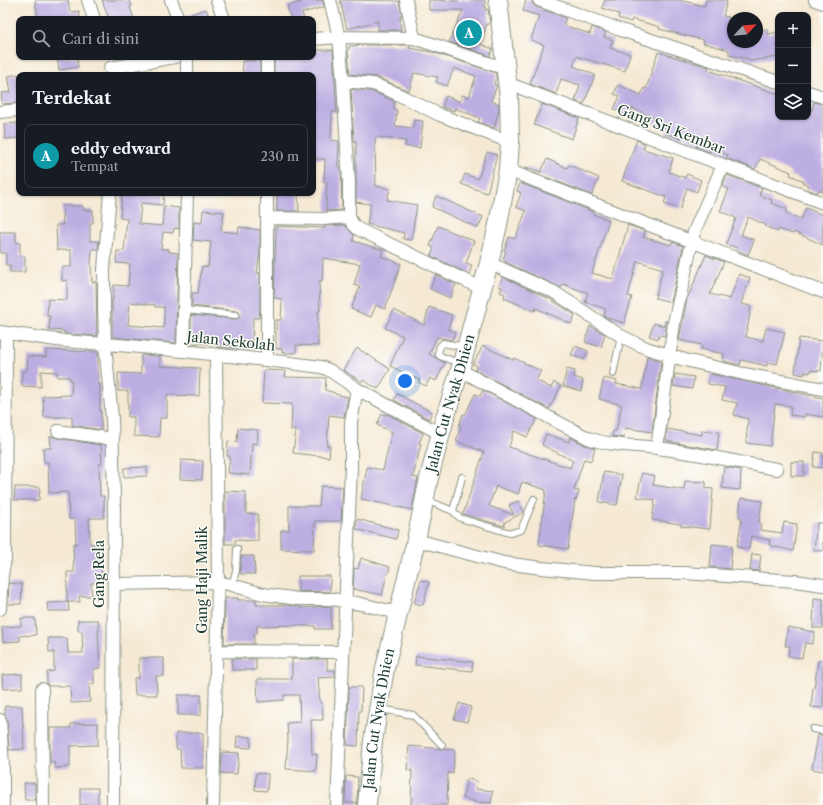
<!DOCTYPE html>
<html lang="id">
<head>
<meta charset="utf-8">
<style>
	body { margin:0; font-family:"Libre Caslon Text",serif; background:#20242c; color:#f1f3f6 }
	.controls { position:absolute; right:12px; top:12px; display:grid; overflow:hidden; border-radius:8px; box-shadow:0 1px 3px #0004 }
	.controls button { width:36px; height:36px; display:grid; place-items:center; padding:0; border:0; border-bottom:1px solid #363941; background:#171b24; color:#f1f3f6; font:20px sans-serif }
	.compass { position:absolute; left:727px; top:12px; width:36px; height:36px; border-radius:50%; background:#171b24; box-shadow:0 1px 3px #0004; rotate:64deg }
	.you { position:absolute; left:405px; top:381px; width:14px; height:14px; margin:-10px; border:3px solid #fff; border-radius:50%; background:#1a73e8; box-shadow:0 0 0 6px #1a73e833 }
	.badge { display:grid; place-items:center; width:26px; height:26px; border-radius:50%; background:#d1495b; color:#fff; font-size:13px; font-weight:700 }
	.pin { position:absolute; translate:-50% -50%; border:2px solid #fff; box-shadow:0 1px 4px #0006 }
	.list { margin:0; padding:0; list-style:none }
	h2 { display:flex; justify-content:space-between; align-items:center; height:52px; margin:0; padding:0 16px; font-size:17px }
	h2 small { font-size:13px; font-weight:400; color:#9ea1a6 }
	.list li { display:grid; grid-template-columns:26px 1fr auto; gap:12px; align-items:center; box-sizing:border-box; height:64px; margin:0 8px 8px; padding:0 8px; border:1px solid #363941; border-radius:8px }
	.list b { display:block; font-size:15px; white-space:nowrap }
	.list p { margin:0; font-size:13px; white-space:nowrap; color:#9ea1a6 }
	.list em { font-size:13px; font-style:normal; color:#9ea1a6 }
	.icon { flex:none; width:22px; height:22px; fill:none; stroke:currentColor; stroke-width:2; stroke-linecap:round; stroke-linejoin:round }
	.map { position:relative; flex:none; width:823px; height:805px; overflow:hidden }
	.search { position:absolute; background:#171b24; box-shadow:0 1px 3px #0004; left:16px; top:16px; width:300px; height:44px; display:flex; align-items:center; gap:10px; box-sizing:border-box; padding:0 14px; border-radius:8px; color:#9ea1a6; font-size:15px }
	.panel { position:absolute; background:#171b24; box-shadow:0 1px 3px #0004; left:16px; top:72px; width:300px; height:124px; border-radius:8px }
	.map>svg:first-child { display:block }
	.building { fill:#bdaee2; fill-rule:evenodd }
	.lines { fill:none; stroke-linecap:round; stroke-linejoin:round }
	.service-casing { stroke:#8a9384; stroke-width:8 }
	.minor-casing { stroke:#8a9384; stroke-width:14 }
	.primary-casing { stroke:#8a9384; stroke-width:20 }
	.service { stroke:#fff; stroke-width:6 }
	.minor { stroke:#fff; stroke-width:12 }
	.primary { stroke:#fff; stroke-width:18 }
	.labels { text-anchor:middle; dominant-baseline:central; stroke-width:3; stroke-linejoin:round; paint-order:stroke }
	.street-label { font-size:14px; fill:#1f3d34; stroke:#fdfcf7 }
</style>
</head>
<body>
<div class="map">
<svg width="823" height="805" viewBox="0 0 823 805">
	<rect width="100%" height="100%" fill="#fdfcf7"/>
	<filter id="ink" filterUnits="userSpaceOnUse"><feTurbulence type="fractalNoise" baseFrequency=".025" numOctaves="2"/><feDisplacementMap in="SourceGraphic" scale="8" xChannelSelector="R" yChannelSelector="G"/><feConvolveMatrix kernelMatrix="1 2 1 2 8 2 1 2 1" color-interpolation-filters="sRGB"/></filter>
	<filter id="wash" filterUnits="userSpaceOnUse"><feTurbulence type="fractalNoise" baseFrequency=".012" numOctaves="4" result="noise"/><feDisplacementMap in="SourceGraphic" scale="16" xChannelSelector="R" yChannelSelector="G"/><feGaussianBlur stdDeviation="0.9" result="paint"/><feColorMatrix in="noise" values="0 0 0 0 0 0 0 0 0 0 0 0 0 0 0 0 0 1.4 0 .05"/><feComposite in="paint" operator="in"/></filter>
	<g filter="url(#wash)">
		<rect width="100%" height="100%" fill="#f5e9d3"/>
		<g id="blocks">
			<!-- building -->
			<path class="building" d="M35 0H68L70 12 79 11 80 19H38Z
				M102 0H129L132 6 130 7 134 19H109Z
				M302 0H323L324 7 302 13 304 19H291L287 6 302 2Z
				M340 0 399 1 402 15 400 16 401 30H378V21L347 29Z
				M429 0 459 1V0H485V10L488 9 490 24H487L480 44 493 49 490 56 449 42 463 10H429Z
				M526 0H532L533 4 536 7 566 18 563 25 590 34 592 27 606 32 604 37 613 40 610 48 630 54 625 71 576 56 573 66 595 75 584 104 575 101 580 85 561 79 556 94 530 84 544 45 531 40 539 16 523 11Z
				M605 0H679L705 6 706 0H727L723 16 729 17 727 27 733 28V42H757V31L767 29 768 34 778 32V57L750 61 749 59 729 55V50L703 43 704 40 659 29 660 27 632 19 631 22 618 18 619 14 602 8Z
				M206 9 210 19H185V16Z
				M369 45H410L409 48 432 52 496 73V79L494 84 497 85 491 101 499 104V110L494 128 478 122 480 118 455 108 454 111 442 107 446 96 460 102 462 95 469 97 476 76 454 68 447 86 436 82 438 77 414 73 409 91 376 77 350 74 348 50H349V46Z
				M313 50H333L337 112H332L331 140 339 141 338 167H341L342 210 326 211 327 182H324L325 159H313V75H274V57H313Z
				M658 52 709 67 708 70 778 94V117H808V109L812 110 814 102 823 104V192L819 190 817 193 807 189 809 185 803 183 804 181 790 175 791 172 760 159 755 169 726 158 728 155 711 148 710 152 696 147 698 142 682 136 681 139 666 133 668 128 653 123 655 118 632 108 628 116 614 109 620 96 614 94 618 85 641 95 644 88 646 89Z
				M57 57H77L78 67 59 70Z
				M260 60V75H243L242 61Z
				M19 74V103L2 104 1 93 11 92 8 76Z
				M351 89 371 91 394 101V110H397L395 126 413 128 414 120 423 121 420 148 405 146 406 141 376 137 375 140 376 186 390 189 387 200 417 205 411 240 403 239 404 233 367 224 371 204 356 202V141H354Z
				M542 104 579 118 572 139 534 125Z
				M19 123V138L5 139 4 124Z
				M637 140 645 144 643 149 673 158 669 172 685 178 687 174 701 180 697 192 687 188 680 209 664 204 666 197 622 181Z
				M487 152 497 155 487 193 461 184 465 174 478 179Z
				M547 159 567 168 569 165 599 178 592 195 525 169 526 167 541 172Z
				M727 175 762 188 759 195 772 200 771 203 787 209 786 213 801 219 806 208 823 215V245L794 232 793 234 779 229 778 232 765 226 766 225 748 217 741 235 754 240 748 255 736 250 737 248 726 244 736 218 720 211 729 189 722 186Z
				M520 183 594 212 593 214 609 220 592 273 613 279 628 225 645 231 643 237 671 245 672 242 683 246 671 302 655 298 663 269 637 261 628 296 632 297 624 323 608 318 604 316 606 309 585 302 588 293 563 284 561 288 505 262 506 260 503 259 506 252 504 251 509 237 515 239 526 211 516 207 521 193 517 191Z
				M122 193H164L163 205 141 203 139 224 162 226 164 206 179 208V229L174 228 173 233 163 232 161 249H169V252L178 253 176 343 112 337V300H113L114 285 128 286 130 264 116 263 117 251H124L127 219 120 218ZM130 302 155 305V307H164V328L128 325Z
				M277 193H298L299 211H277Z
				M436 196 483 217 478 228 432 207Z
				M62 206H83V210H93V223H90V241H99L98 249H92L91 265 92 282H96L97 336 65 334 64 331 49 330 50 316H47L48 299 67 300V280L62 281V267H71V250H57L56 225H63Z
				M203 210 224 212 221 231 238 233 239 227 260 230V252L257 273H260V307L259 318H253L252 349 228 348 217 347V344L191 343V315L236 319 239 318 240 315 239 312 236 311 192 306V293H198L202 266 208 267 211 242 193 240 194 222 202 223Z
				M345 225 354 235 353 241 383 250 381 256 401 264 385 309 376 305 371 317 351 309 360 287 354 285 360 264 323 258 322 281H319L320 311H318V346L296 345V353H282V349H276V320H281L282 299 274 298 276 226 325 228V226Z
				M438 226 474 241 466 263 472 265 469 274 431 256 434 248 430 246Z
				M0 232H16V242L20 243V256H25V272H10V265H6V253H0Z
				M706 255 724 262 710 294 730 299 739 274 750 278 741 304 751 306 746 337 763 341 766 328 785 332 777 364 768 362 767 366 741 360 740 365 723 361 724 354 701 349 702 345 679 340 687 299Z
				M436 275 456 284 450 298 430 289Z
				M503 277 550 299 575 315 571 324 536 308 535 311 504 298 505 294 500 292 502 287 499 286Z
				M429 307 452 315 448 329 455 332 452 340 437 337 429 354 445 363 436 381 430 378 426 386 418 382 420 380 390 366 403 336 385 328 394 310 424 325Z
				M665 321H667L665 336 659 335 658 339 649 336 654 323 664 326Z
				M590 326 605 334 601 347 585 342Z
				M799 338 823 341 821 371 810 370V373L804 372V375L795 373Z
				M483 346 513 360 514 358 541 371 536 380 551 388 554 382 561 386 549 409 475 370 477 366 473 364Z
				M575 346 588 351 584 360 571 355Z
				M357 348 390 369 378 389 363 380 362 382 343 370Z
				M46 350 98 352V384H100V412H101V430L72 425V417H44L43 396 71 395 72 380H70V377H57V372L41 371V387L22 386V371H27L28 356 46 357Z
				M141 355 160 356V366L200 368 199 396 167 395V418H160L159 437 134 436V417H128V391H118V373L141 374Z
				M647 356 661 361 652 432 625 428 624 438 612 436 613 431H616L622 405 599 399 604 378 617 381 616 384 642 389Z
				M567 369 575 371 574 377 583 380 581 391 563 386Z
				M264 370 286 371 285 377 326 378 325 390 335 393V394L348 397 344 417 329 415 327 446H330L329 457 293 453 296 430H291L292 404 262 403Z
				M675 374 694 377 692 389 673 386Z
				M710 374 823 398V417L805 414V417L790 415 791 406 775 404 770 446 746 443 748 419 734 415 737 403 722 400 725 387 708 384Z
				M483 390 537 419 527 437 514 431 509 447 570 468 573 461 542 445 546 434 569 442 570 437 585 445 595 448 591 461 584 459 574 490 579 491 576 500 575 499 568 549 539 545 546 490 522 482 518 494 496 486 489 506 514 515 509 505 518 501 524 512 505 522 504 526 463 514 484 452 456 441 461 427 459 426 463 414 465 415 475 394 480 396Z
				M397 394 432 412 429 419 394 400Z
				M382 414 386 415 387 414 423 433 419 444H421L413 477 418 478 412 510 361 499 367 467 383 470 392 432 377 425Z
				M238 428 258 430 257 444 252 443 250 475 228 473 230 456H227L228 441 237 442Z
				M667 429 702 435V430L719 432 717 450 666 441Z
				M50 436 57 438 101 445 102 464H99L100 496H104V518H89L90 544 101 543 102 583H91L92 596H79L80 602H67V572H74L73 544H76L75 519H69L68 492 49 493 48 462H44L43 448H51Z
				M815 452 823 453V468L813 467Z
				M181 460 203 461 202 480 180 479Z
				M791 462H804V476H791Z
				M147 467V476L124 477V468Z
				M724 467 741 470 740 490 722 488Z
				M604 472 622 475 617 505 599 502Z
				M642 473 655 476 653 485 684 490 685 481 706 482V488L713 489 710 529 681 526V524L652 520 655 500 637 497Z
				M321 486 343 487 341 521H315L314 550 281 549V530H289V506H319Z
				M15 487H40L39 500H14Z
				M225 491 246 492V514H258V541L235 540V544H225Z
				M741 498 762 501 759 523 761 524 760 530 782 533 784 522 797 524 793 551 769 545 770 540 751 536 749 549 737 547 742 518H739Z
				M357 519 398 530 396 539 356 529Z
				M817 523H823V551L814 550Z
				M712 544 732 546 730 569 710 567Z
				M752 554 761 555 759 571 750 570Z
				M241 556H254L255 574H240Z
				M361 558 390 567 388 574H387L382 595 353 589 354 568 358 569Z
				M298 576H330V592L298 591Z
				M421 580 429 582 423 605 414 603Z
				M9 583 22 584 21 604H8Z
				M225 598H238V600H256V605H284L299 606V608L331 606V629H315V626H301V625L257 626V633H254V644H224Z
				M814 598 823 599V628H813Z
				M68 602 69 611H48L47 603Z
				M21 618H35L36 635 20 636V641L3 642 2 627 21 626Z
				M78 620H98L99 631H98L100 668 94 669V684H89L90 702 71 703 70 686H49L47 684V672L54 671V652H49L48 638H67L68 653H83L82 631H78Z
				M788 627 815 632 812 644 805 643 802 658 788 656 790 646H785Z
				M416 656 473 662 472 671 415 665Z
				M139 658H164V676H156L157 695H135L134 678H139Z
				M232 659H256V670H232Z
				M292 659H327V670H335V677L318 678 320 703H322L323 720H311L312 754H317L316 771 286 769 288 739 287 723 300 722 299 695H284V700L258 702 257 679H292Z
				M818 661H823V708L811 707 813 688H814Z
				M22 674V688L3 689 2 675Z
				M349 687H362L361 711H359L358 746 347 745Z
				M178 695H201V715H178Z
				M459 703 471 707 467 722 454 719Z
				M5 706H22L24 749 9 750 7 720 5 715Z
				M98 723V745L70 746V767L55 768 54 762H50V728H71V724Z
				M176 733H203V768H181L180 749H176Z
				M818 735H823V771L812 769Z
				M237 736 251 737V748L236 747Z
				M409 746 455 750 453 773H448L447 805H411L412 770H407Z
				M222 752 239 753 237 774 221 773Z
				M256 773 268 774 267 791 255 790Z
				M346 776 358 777 357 803H345Z
				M467 779 477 781 476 789 493 791 491 803 476 802 463 798Z
				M24 783H35V800H25Z
				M80 788H98V805H80Z"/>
		</g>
	</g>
	<g filter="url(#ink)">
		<use href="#blocks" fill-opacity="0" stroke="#8a9384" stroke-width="1"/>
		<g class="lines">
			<!-- service casing -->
			<g class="service-casing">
				<path id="service" d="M184 310 236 315
					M461 364 440 356 438 353 440 346 443 343 465 347
					M613 374 621 336
					M426 500 453 511 460 518 503 531 511 533 521 530 534 499
					M453 511 462 477
					M232 585 236 571 237 549
					M381 709 413 715 442 745
					M813 729 823 731"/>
			</g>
			<!-- minor casing -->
			<g class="minor-casing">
				<path id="minor" d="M88 0 94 19
					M171 0 178 19
					M217 0 224 19
					M330 0 339 37 343 81 349 183V217L352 223 358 229 483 289
					M406 0 414 38
					M539 0 621 30 778 82
					M815 0 823 3
					M313 39 339 37 414 38 506 69
					M187 57V75
					M267 57V75
					M110 68 175 57
					M343 81 373 84 391 91 440 115 510 142
					M507 83 823 203
					M808 92 823 97
					M0 112 19 110
					M508 170C613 212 718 251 823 292
					M110 193 104 269V306L105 344 112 418 114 497 113 805
					M267 193V360
					M267 218 323 219 349 217
					M489 263 554 292 621 336 646 348 685 360 744 374 823 389
					M0 332 64 341 119 345 183 351 283 362 321 367 329 370 357 389 441 434
					M183 351 187 193
					M460 370 588 438C610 446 633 445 657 448 697 453 737 462 777 469
					M58 431 113 439
					M657 448 674 323 694 232 723 165
					M416 540 504 563 542 568 595 573H685L795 581 823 585
					M114 584 218 582 232 585 263 594 298 599H332L361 604 398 613
					M0 609 2 575 5 559 6 333
					M216 651 343 652
					M42 689 43 805
					M0 720 3 766V805
					M213 805 218 582 216 355
					M337 805 351 466V422L357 389"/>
			</g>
			<!-- primary casing -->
			<g class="primary-casing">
				<g id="primary">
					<path id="s1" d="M367 805 373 741 385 668 416 540 429 478 445 418 460 370 489 263 498 225 508 170 510 142 509 98 498 0"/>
				</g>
			</g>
			<!-- service -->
			<use href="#service" class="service"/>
			<!-- minor -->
			<use href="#minor" class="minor"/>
			<!-- primary -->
			<use href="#primary" class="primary"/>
		</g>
	</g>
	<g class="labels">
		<!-- street labels -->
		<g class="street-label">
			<text transform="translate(671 129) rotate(21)">Gang Sri Kembar</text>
			<text transform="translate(231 341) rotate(6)">Jalan Sekolah</text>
			<text stroke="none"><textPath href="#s1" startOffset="411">Jalan Cut Nyak Dhien</textPath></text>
			<text transform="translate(99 574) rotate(-90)">Gang Rela</text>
			<text transform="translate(202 580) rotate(-90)">Gang Haji Malik</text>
			<text stroke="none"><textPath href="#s1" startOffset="87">Jalan Cut Nyak Dhien</textPath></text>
		</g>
	</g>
</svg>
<div class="controls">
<button>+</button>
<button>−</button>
<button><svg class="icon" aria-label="layers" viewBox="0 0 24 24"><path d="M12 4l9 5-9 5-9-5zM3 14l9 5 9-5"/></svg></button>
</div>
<svg class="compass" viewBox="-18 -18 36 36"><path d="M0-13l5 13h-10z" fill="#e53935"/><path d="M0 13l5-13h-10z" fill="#9ea1a6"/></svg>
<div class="you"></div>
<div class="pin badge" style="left:469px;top:33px;background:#0f9aa8">A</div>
<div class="search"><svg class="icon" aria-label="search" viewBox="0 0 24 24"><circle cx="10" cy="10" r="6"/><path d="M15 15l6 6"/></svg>Cari di sini</div>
<section class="panel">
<h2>Terdekat<small></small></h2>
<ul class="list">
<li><span class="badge" style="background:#0f9aa8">A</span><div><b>eddy edward</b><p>Tempat</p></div><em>230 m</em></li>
</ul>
</section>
</div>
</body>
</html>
